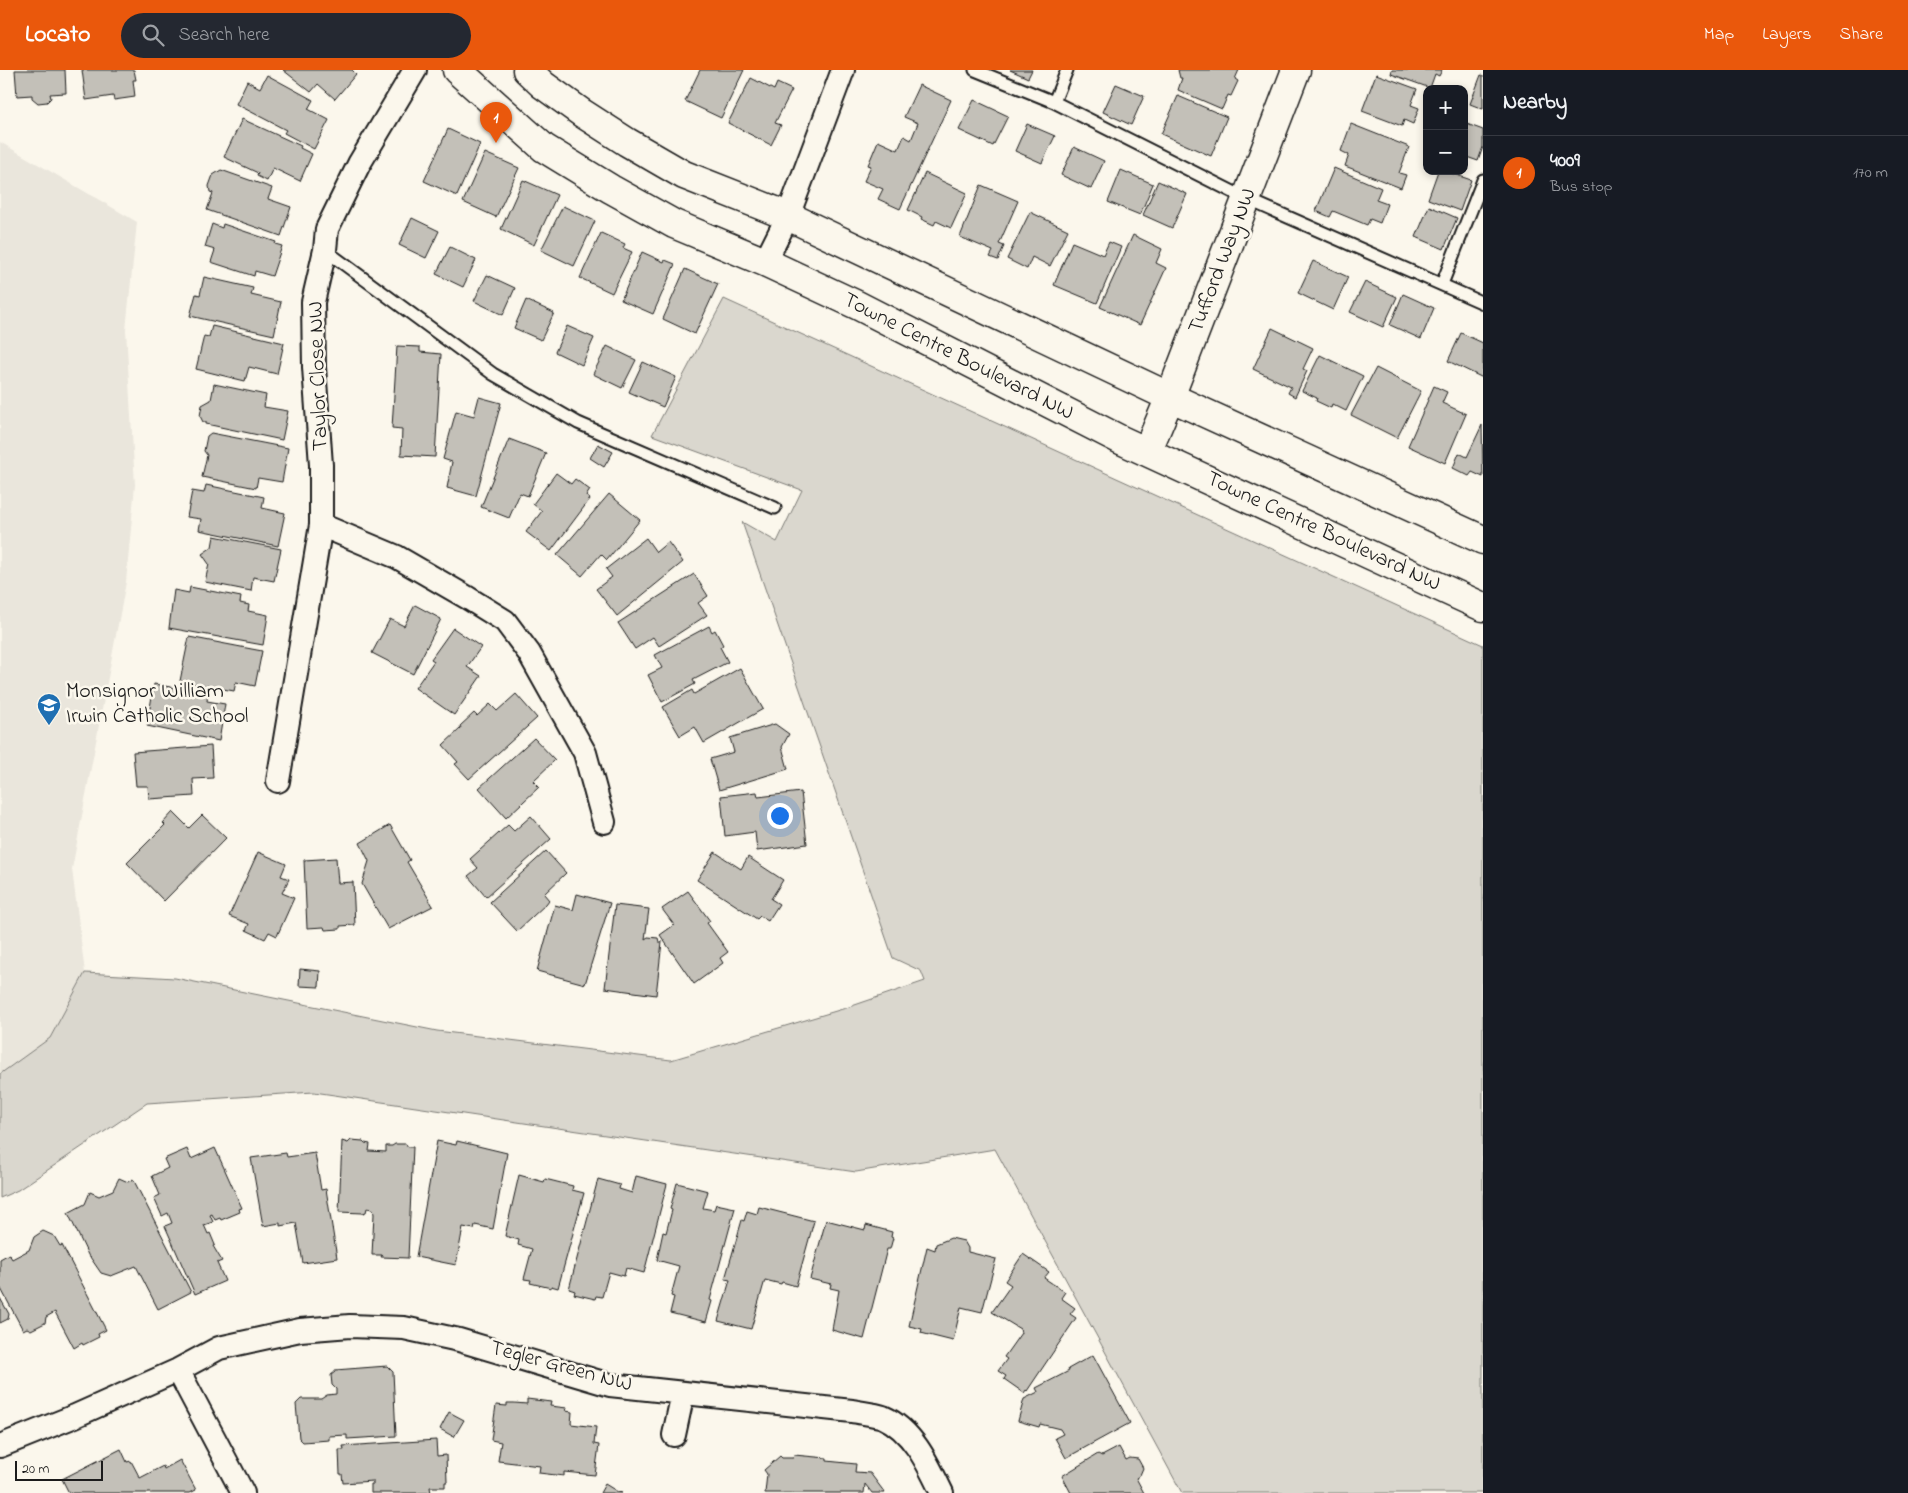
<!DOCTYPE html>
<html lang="en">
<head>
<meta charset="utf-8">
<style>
	body { margin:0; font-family:"Indie Flower",sans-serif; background:#242831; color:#f1f3f6 }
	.controls { position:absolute; right:15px; top:15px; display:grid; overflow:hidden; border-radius:10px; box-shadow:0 2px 8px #0003 }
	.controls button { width:45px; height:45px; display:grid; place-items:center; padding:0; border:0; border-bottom:1px solid #363941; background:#171b24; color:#f1f3f6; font:25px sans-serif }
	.scale { position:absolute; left:15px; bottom:12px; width:88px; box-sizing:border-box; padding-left:5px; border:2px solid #1c1c1c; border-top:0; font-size:14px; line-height:18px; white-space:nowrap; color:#1c1c1c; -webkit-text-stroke:4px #fbf7ec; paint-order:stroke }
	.you { position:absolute; left:779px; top:745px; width:18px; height:18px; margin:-12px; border:4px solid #fff; border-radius:50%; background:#1a73e8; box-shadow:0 0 0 8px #1a73e833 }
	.badge { display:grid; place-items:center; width:32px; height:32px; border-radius:50%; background:#ea580c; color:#fff; font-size:16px; font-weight:700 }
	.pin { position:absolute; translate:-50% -41px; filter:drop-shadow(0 1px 2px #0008) }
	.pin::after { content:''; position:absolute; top:26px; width:18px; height:15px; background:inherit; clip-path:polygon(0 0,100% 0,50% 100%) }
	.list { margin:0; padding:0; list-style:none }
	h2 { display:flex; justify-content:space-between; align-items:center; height:65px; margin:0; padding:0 20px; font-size:21px }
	h2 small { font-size:16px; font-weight:400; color:#9ea1a6 }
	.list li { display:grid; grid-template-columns:32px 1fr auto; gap:15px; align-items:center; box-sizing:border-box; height:75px; padding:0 20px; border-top:1px solid #363941 }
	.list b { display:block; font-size:19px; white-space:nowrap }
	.list p { margin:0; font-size:16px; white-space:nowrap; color:#9ea1a6 }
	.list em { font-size:16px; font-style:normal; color:#9ea1a6 }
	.icon { flex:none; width:28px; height:28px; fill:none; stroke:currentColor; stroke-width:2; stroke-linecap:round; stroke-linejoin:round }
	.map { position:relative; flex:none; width:1483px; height:1423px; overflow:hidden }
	header { display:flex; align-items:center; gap:30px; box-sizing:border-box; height:70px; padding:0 25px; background:#ea580c; color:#fff }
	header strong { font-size:24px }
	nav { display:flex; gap:28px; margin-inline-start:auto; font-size:18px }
	.search { width:350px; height:45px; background:#242831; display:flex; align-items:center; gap:12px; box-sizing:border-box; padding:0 18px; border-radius:28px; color:#9ea1a6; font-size:19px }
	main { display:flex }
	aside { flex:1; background:#171b24 }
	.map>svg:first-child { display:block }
	.built { fill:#eae6dc }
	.green { fill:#dad7ce; stroke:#7b7a75 }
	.building { fill:#c3c0b8; stroke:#1c1c1c }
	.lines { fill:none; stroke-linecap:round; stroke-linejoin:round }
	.service-casing { stroke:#1c1c1c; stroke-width:15 }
	.minor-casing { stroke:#1c1c1c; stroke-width:26 }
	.tertiary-casing { stroke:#1c1c1c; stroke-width:31 }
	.service { stroke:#fbf7ec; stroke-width:11 }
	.minor { stroke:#fbf7ec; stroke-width:22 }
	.tertiary { stroke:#fbf7ec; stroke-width:28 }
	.labels { text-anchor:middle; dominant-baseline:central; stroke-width:5; stroke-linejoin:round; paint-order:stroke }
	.street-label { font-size:22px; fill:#1c1c1c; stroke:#fbf7ec }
	.poi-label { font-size:22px; fill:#1c1c1c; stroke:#fbf7ec; text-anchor:start }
</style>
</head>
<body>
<header>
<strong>Locato</strong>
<div class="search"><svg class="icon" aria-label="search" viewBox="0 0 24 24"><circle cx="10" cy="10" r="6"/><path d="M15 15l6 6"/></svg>Search here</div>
<nav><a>Map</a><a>Layers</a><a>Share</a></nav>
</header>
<main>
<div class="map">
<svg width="1483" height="1423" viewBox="0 0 1483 1423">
	<rect width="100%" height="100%" fill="#fbf7ec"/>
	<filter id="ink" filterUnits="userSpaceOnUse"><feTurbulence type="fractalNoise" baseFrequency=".02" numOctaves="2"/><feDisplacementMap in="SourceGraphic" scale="10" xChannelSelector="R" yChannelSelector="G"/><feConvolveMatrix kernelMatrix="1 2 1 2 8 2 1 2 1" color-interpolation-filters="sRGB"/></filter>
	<g filter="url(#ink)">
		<!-- built -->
		<path class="built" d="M0 72 137 152 126 260 135 415 126 512 72 799 85 903 50 968 0 1004Z"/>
		<!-- green -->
		<path class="green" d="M724 229 1483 575V1423H1182L995 1079 856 1102 314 1022 147 1033 18 1120 0 1128V1004L50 968 85 903 175 908 437 961 671 990 846 938 925 911 921 901 893 888 742 452 777 472 802 420 652 365Z"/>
		<!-- building -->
		<path class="building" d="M15 0H65L66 23 50 24 51 28 47 32 38 33 32 28V25L17 26Z
			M82 0H134L136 10H133L135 27 114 30 113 26 86 30Z
			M283 0H352L356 4 335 29 318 14 311 22Z
			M700 0H744L721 48 685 31Z
			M1010 0H1032L1028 8Z
			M1178 0H1239L1235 9 1238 11 1231 26 1228 25 1222 39 1178 20 1182 8H1180Z
			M1392 0H1442L1439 6 1435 4 1430 18 1391 4Z
			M1376 4 1417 19 1411 35 1419 38 1413 54 1404 50 1402 56 1362 41Z
			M267 5 313 30 308 39 329 50 314 79 284 63 286 60 236 34 247 11 260 18Z
			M1481 5 1483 6V39L1470 34Z
			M751 8 774 20 777 13 792 20 775 53 781 55 771 75 728 53Z
			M1116 14 1144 26 1131 55 1103 42Z
			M919 15 951 30 900 139 878 129 883 119 864 111 871 96 868 95 878 71 898 80 904 66 911 70 918 53 904 47Z
			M1178 26 1227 47 1211 86 1161 64Z
			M974 30 1008 46 993 76 959 60Z
			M242 49 301 76 300 78 312 84 300 111 273 98 267 111 257 106 258 103 224 87Z
			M1464 53 1483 60V77L1478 91 1464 86Z
			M1027 54 1055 66 1042 93 1015 81Z
			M1351 54 1409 77 1399 103 1406 105 1401 118 1345 96 1349 85 1341 81Z
			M448 59 480 74 457 126 424 111Z
			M1074 77 1104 91 1091 119 1061 105Z
			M485 83 519 98 496 147 463 132Z
			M1334 98 1381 118 1376 130 1387 134 1380 153 1370 149 1367 155 1333 141 1330 147 1316 141Z
			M221 100 272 118 268 129 291 137 281 166 207 140 213 123 210 122 209 116 213 105Z
			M1121 100 1153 114 1140 145 1108 132Z
			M1438 101H1445L1471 110 1460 141 1428 129Z
			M925 103 967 123 951 158 936 151 934 155 921 149 922 147 908 140Z
			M523 110 557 125 534 175 501 159Z
			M1158 111 1187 124 1172 158 1143 145Z
			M981 115 1018 131 999 174 1004 176 998 190 990 187 993 181 960 167Z
			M563 136 595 151 574 196 541 180Z
			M1429 136 1457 148 1444 179 1416 167Z
			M1030 142 1068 160 1050 196 1032 187 1027 199 1007 189Z
			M412 148 439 161 426 188 399 175Z
			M212 154 222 158 223 154 276 172 275 174 282 176 272 206 255 201 254 206 211 192 215 180 205 177Z
			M601 163 625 174 623 178 632 182 612 223 580 208Z
			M1133 165 1162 179 1156 193 1166 198 1140 255 1100 237Z
			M1072 172 1103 185 1109 172 1121 177 1097 233 1054 215Z
			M450 177 476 190 463 217 436 204Z
			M642 182 664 192 665 190 675 194 653 244 621 230Z
			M1313 191 1348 207 1333 240 1298 223Z
			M685 199 718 214 695 264 663 249Z
			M487 205 515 218 503 245 474 231Z
			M204 207 253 218 251 225 281 232 274 265 190 246 196 224 200 225Z
			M1365 212 1397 227 1383 257 1350 242Z
			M1403 224 1434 238 1421 269 1390 255Z
			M526 230 554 243 541 270 514 258Z
			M212 256 284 273 277 304 249 297 245 311 196 299 204 266 209 267Z
			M567 256 594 268 582 295 555 282Z
			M1272 258 1313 278 1303 299 1307 301 1295 327 1288 323 1291 317 1253 299Z
			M1461 263 1483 273V308L1448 291Z
			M397 276 420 277V282L441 284 435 387 401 385 402 359 392 358Z
			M607 276 636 290 622 318 593 304Z
			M1320 285 1363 306 1346 341 1332 334 1331 338 1316 331 1317 328 1302 321Z
			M643 292 676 307 663 337 629 322Z
			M1376 298 1421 321 1397 368 1351 345Z
			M214 314 266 325 264 337 288 341 282 370 206 354V352H203L200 346 202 335 211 330Z
			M1434 316 1447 322 1442 333 1466 344 1445 393 1408 376Z
			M479 327 501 333 476 426 447 418 452 392 443 389 456 341 474 346Z
			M1482 355 1483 407 1472 402 1469 406 1453 398 1459 383 1467 387Z
			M211 363 288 378 282 412 258 408 256 418 202 407 207 385 204 381 207 366Z
			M509 369 546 383 528 426 520 423 509 448 481 437Z
			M598 374 613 382 604 397 590 388Z
			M556 403 571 414 575 409 590 420 586 426 590 429 551 481 526 462 542 441 533 434Z
			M206 415 264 427 262 438 285 443 278 476 199 460 201 449 187 447 192 421 204 423Z
			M609 424 640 450 607 490 601 484 582 506 557 485Z
			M214 466 281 479 274 511 253 507 251 521 205 512 209 494 202 484 212 477Z
			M646 468 656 482 668 472 683 492 617 546 596 519 612 507 606 499Z
			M694 504 708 526 698 533 707 545 659 576 653 567 635 579 618 553Z
			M190 517 241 527 240 533 249 535 248 541 268 545 263 575 169 558 174 520 189 523Z
			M415 535 441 549 413 604 372 583 390 549 404 556Z
			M709 556 712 562 715 560 723 575 720 577 728 592 693 610 695 614 662 632 648 605 662 598 655 585Z
			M453 558 481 577 467 597 481 606 454 645 415 618 434 591 431 589Z
			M189 567 262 581 255 616 236 612 234 621 180 611Z
			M740 598 763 639 704 673 695 657 680 666 663 637 692 620 694 624Z
			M154 614 208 624 207 631 225 634 219 671 147 656Z
			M516 624 537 648 469 709 455 694 458 692 443 675 461 658 460 656 474 643 477 646 490 634 497 641Z
			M775 654 789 664 782 677 788 699 719 720 710 689 734 682 730 668Z
			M534 668 555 690 533 711 539 717 506 748 479 718Z
			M211 676 213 708 193 709 194 726 149 729 148 716H136L133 682Z
			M757 722 758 727 801 722 807 774 757 781 755 762 725 766 721 726Z
			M173 742 189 758 202 745 226 768 164 831 127 793 165 755 163 753Z
			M531 746 551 769 486 827 468 806 478 798 470 789 508 755 514 761Z
			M390 755 410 790 407 792 433 836 388 859 362 814 369 791 360 773Z
			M546 781 566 803 544 824 549 830 546 834 517 861 490 832Z
			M258 782 286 794 281 806 289 809 282 823 294 828 277 866 269 862 265 869 246 860 249 854 229 846Z
			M715 782 741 799 748 787 783 810 771 829 779 834 768 851 760 846 757 849 697 810Z
			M336 788 338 813 353 812 355 855 340 856V859L325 860 324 857 307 858 304 790Z
			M688 821 710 851 707 853 728 882 720 888 723 893 694 914 660 865 674 855 662 839Z
			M577 824 610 833 585 914 537 901 555 835 573 840Z
			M615 835 649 839 645 869 648 867 658 868 659 872H662L656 925 605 918Z
			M300 899 320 901 319 917 299 916Z
			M351 1070 363 1071 365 1073 370 1074 369 1081 386 1082V1076H392L395 1074H406L408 1077H413L408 1188 381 1187 382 1185H372L374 1144 373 1139 367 1138 366 1142 363 1143 339 1142 342 1071 348 1073Z
			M437 1071 456 1075 457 1071 507 1083 493 1159 475 1155 474 1159 463 1157 456 1195 416 1187Z
			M215 1078 242 1138 239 1139 240 1142 221 1150 220 1148 215 1150 212 1144 210 1145 213 1152 204 1155 208 1164 210 1163 215 1175 213 1176 222 1191 217 1193 225 1211 195 1224 165 1156 172 1153 168 1143 162 1146 154 1128 160 1125 152 1106 168 1098 164 1089 187 1079 191 1089Z
			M286 1083 287 1087 315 1083 321 1120 326 1119 337 1188 303 1193 296 1153 280 1156V1153L263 1156 251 1088Z
			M519 1105 544 1112 545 1109 573 1116 572 1120 584 1123 558 1218 551 1216V1218L530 1213 531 1210 524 1209 532 1179 518 1175 519 1170 505 1166Z
			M636 1106 667 1114 644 1203 626 1198 624 1206 609 1202 602 1227 596 1226 595 1229 574 1224 575 1221 569 1219 598 1109 620 1115 619 1119 632 1123Z
			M119 1108 128 1112 133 1109 191 1222 158 1239 136 1196 111 1206 101 1203 90 1187H89L68 1143 85 1134 90 1122 99 1126 113 1120Z
			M677 1113 708 1121 703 1138 714 1140 716 1134 735 1138 710 1230 712 1231 706 1252 670 1243 674 1227 671 1226 679 1196 657 1190 663 1162 666 1163 672 1140 670 1139Z
			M759 1137 814 1151 796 1216 782 1212 781 1214 765 1210 751 1259 718 1251 730 1210 725 1209 742 1150 744 1151 747 1141 757 1144Z
			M826 1150 865 1160 866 1155 892 1162 891 1167 893 1168 890 1179H887L864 1269 832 1260 839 1220 830 1218 831 1214 810 1209Z
			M43 1161 54 1166 60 1176 62 1175 106 1260 98 1264 99 1267 83 1275 82 1273 74 1278 55 1242 46 1247 45 1253 31 1260 27 1258 23 1260 0 1217V1189L9 1184 12 1189 29 1180 34 1167Z
			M951 1168 964 1171 968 1178V1182L996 1189 982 1242 961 1237 953 1271 921 1263 922 1259 909 1256 927 1177 935 1180 936 1174Z
			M1023 1184 1049 1202 1044 1208 1065 1222 1061 1228 1075 1238 1070 1244 1076 1248 1027 1321 1026 1320 1024 1323 1004 1309 1006 1306 998 1301 1007 1289 1004 1287 1021 1263 1020 1259 992 1242 1011 1215 1005 1211Z
			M0 1228 9 1244 8 1249 0 1253Z
			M1093 1285 1130 1353 1066 1388 1055 1368 1063 1364 1060 1359 1040 1354 1039 1357 1018 1351 1024 1329 1038 1322 1036 1318 1069 1301 1068 1299Z
			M387 1296 393 1302 396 1366 347 1369V1365L329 1366V1370L303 1372 299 1368 296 1334 301 1329H321L327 1325 336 1324V1319L332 1315 331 1305 335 1302V1300Z
			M527 1329 551 1332 550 1336 567 1338 566 1341 572 1342 571 1354 596 1357 594 1374 599 1375 595 1405 564 1402V1406L539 1403 540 1396 498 1391 501 1372 491 1370 496 1335 507 1336V1333H514L527 1334Z
			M449 1342 464 1350 454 1367 440 1359Z
			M436 1370 437 1386 446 1385 447 1412H445V1417H430L431 1423H371V1414H373V1411L343 1413 342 1404H340L339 1380H344L343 1376Z
			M1119 1377 1126 1390 1130 1388 1138 1389 1143 1398 1140 1405 1136 1408 1144 1423H1071L1062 1406 1098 1384 1102 1386Z
			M121 1379 127 1392 131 1391 140 1408 163 1396 164 1399 180 1390 196 1420 190 1423H69L62 1409Z
			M794 1385 827 1388V1391L856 1394 855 1402 870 1403 885 1423H872L865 1414 864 1423H765L767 1404 764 1400 780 1386 782 1388H793Z
			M605 1414 618 1422 622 1423H600Z"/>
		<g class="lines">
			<!-- service casing -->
			<g class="service-casing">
				<path id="service" d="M975 0 1054 32 1247 129 1483 233
					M1054 32 1067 0
					M325 180 493 304 578 353 775 438
					M1442 214 1483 110"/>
			</g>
			<!-- minor casing -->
			<g class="minor-casing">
				<path id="minor" d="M765 192 788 146 843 0
					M321 455 397 487 468 528 505 551 529 583 585 683 604 752
					M278 711 321 455V395L314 297 313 232 325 180 327 159 359 94 415 0
					M178 1300 243 1423
					M674 1365 683 1323
					M0 1376 75 1346 178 1300 219 1278 300 1260 350 1256 404 1258 459 1270 610 1315 852 1341C862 1343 874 1344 883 1347 913 1360 929 1396 942 1423"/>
			</g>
			<!-- tertiary casing -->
			<g class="tertiary-casing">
				<path id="tertiary" d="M457 0 544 78 611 119 674 154 765 192 857 235 1121 370 1483 537
					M527 0 543 15 582 43 627 72 684 105 788 146 1170 327 1483 470
					M1147 382 1170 327 1296 0"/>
			</g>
			<!-- service -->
			<use href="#service" class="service"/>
			<!-- minor -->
			<use href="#minor" class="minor"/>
			<!-- tertiary -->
			<use href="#tertiary" class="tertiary"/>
		</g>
	</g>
	<!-- icons -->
	<defs>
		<g id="school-pin" transform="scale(1.25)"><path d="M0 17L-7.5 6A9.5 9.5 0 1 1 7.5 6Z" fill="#1f6fb2" stroke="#fbf7ec"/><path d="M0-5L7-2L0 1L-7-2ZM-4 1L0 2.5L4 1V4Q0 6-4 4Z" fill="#fff"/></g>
	</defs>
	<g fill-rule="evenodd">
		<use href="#school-pin" x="49" y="635"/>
	</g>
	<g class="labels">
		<!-- street labels -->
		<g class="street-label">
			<text transform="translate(1223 191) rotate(-69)">Tufford Way NW</text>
			<text transform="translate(958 287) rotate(27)">Towne Centre Boulevard NW</text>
			<text transform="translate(319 306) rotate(-92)">Taylor Close NW</text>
			<text transform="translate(1323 462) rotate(25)">Towne Centre Boulevard NW</text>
			<text transform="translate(561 1297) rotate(15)">Tegler Green NW</text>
		</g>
		<!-- poi labels -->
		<g class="poi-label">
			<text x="66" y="622">Monsignor William<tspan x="66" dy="25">Irwin Catholic School</tspan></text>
		</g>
	</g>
</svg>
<div class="controls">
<button>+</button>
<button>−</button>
</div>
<div class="scale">20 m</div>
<div class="you"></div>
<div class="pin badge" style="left:496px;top:73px">1</div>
</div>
<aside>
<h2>Nearby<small></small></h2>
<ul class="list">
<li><span class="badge">1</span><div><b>4009</b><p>Bus stop</p></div><em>170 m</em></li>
</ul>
</aside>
</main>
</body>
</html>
